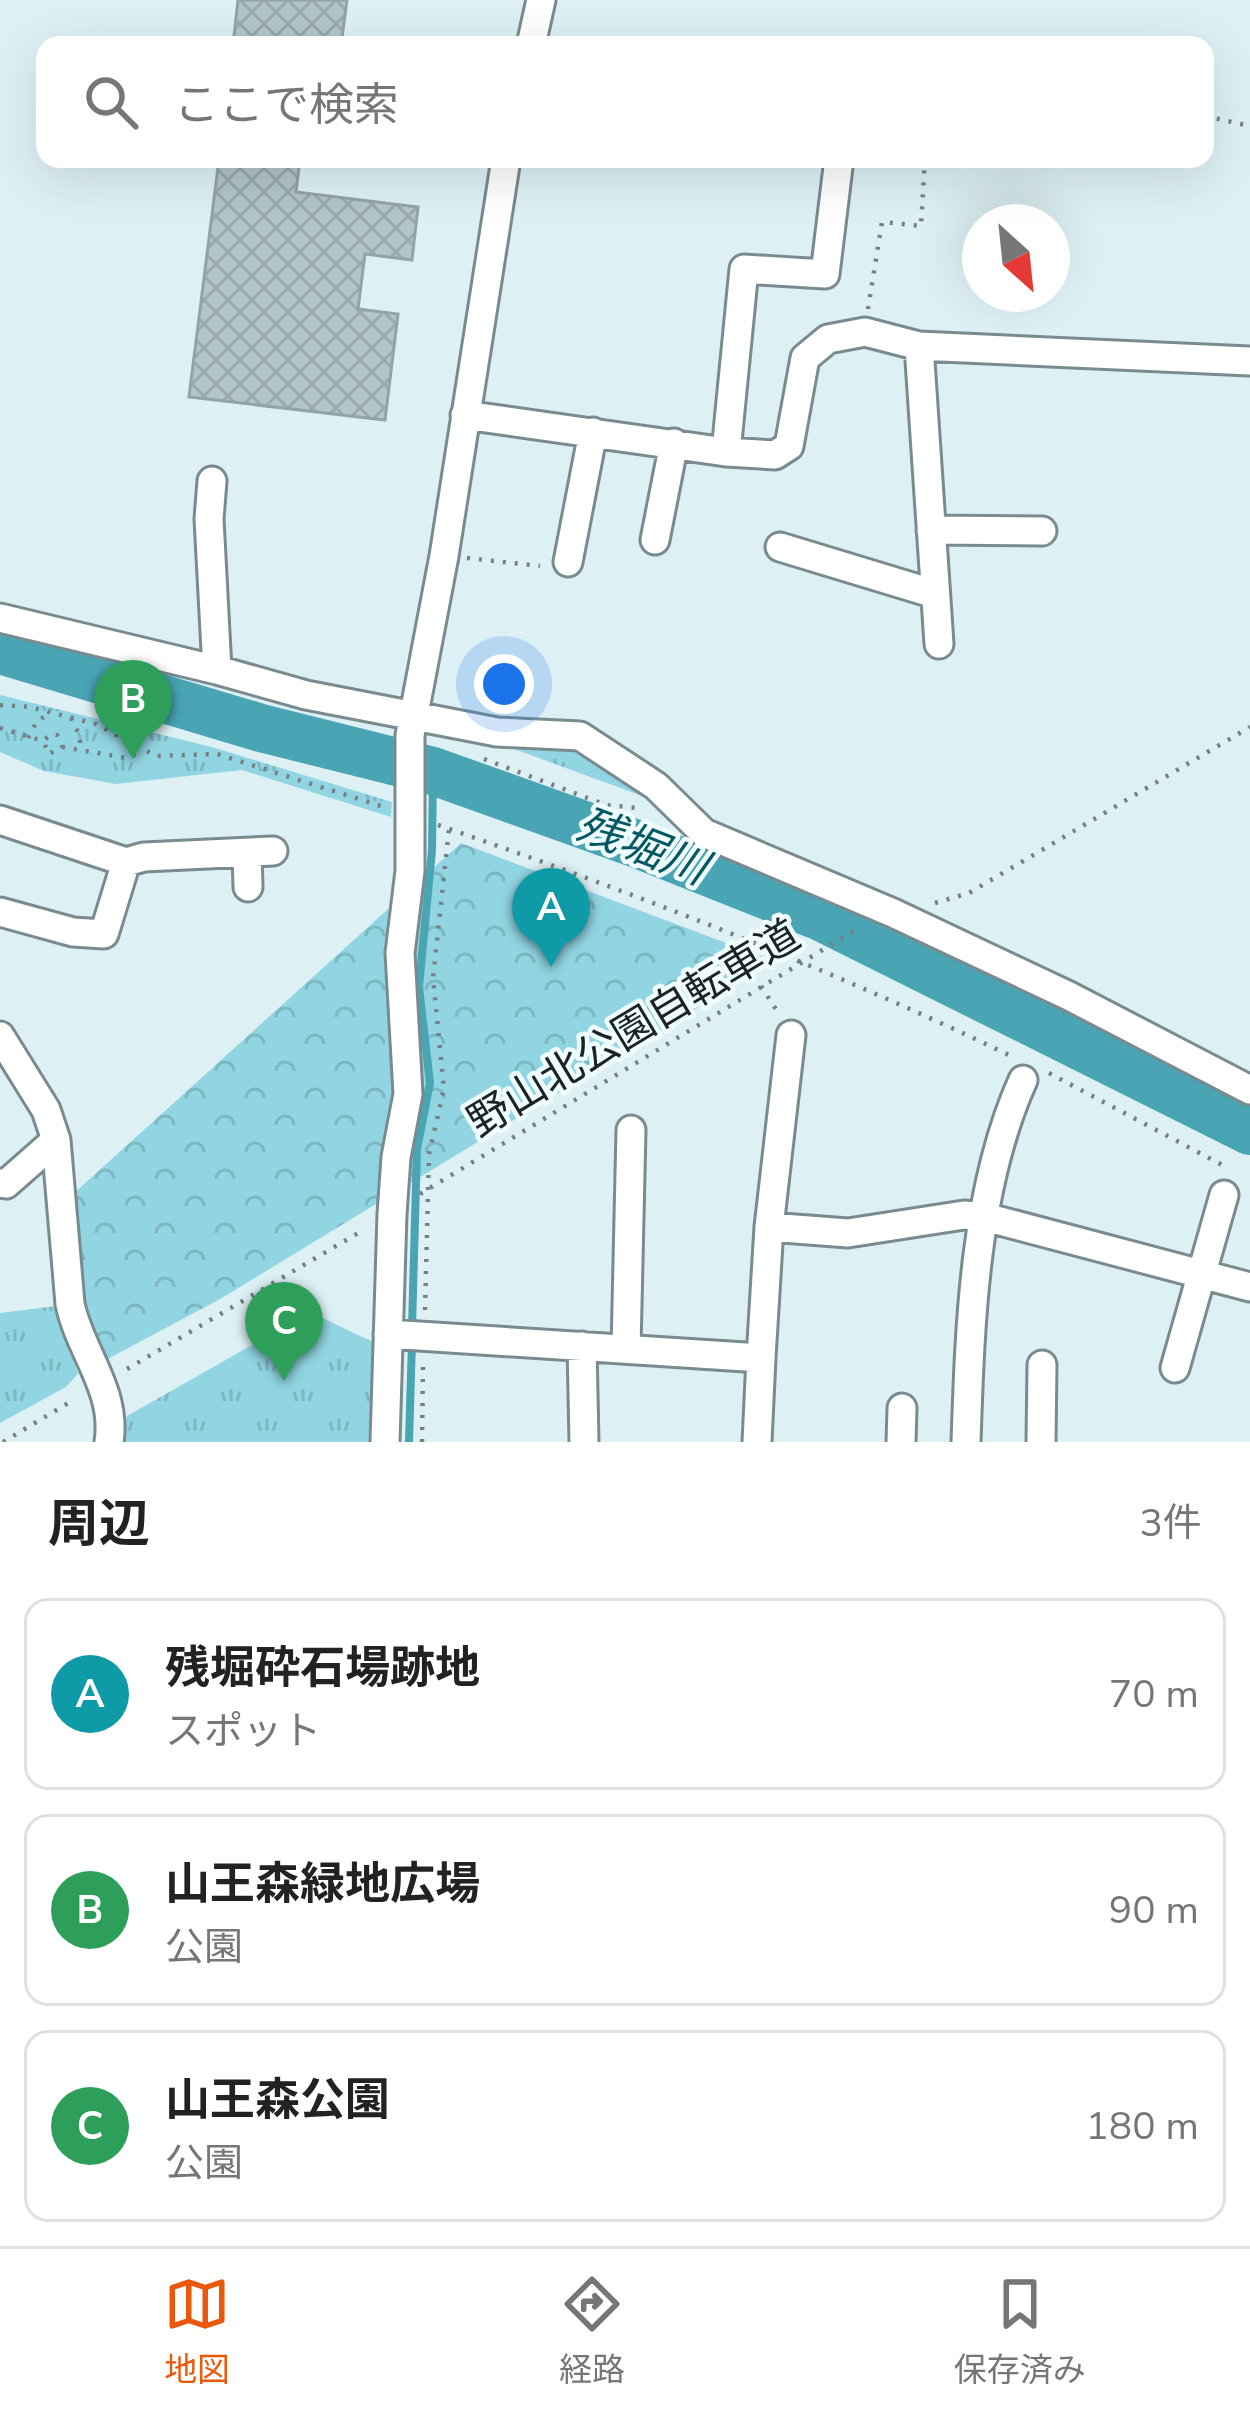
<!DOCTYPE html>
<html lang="ja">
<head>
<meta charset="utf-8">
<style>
	body { margin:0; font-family:"Nunito Sans","Noto Sans JP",sans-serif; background:#f6f6f6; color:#222 }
	.compass { position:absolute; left:962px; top:204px; width:108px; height:108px; border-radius:50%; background:#fff; box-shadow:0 12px 48px #0002; rotate:153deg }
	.you { position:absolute; left:504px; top:684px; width:42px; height:42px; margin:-30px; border:9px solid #fff; border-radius:50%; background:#1a73e8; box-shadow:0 0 0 18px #1a73e833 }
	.badge { display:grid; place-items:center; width:78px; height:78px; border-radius:50%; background:#ea580c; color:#fff; font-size:39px; font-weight:700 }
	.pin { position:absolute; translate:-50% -99px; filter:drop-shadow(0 3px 6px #0008) }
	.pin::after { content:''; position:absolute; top:63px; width:42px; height:36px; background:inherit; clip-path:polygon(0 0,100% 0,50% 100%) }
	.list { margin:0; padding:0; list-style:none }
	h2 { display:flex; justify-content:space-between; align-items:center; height:156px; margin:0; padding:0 48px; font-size:51px }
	h2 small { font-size:39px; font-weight:400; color:#767676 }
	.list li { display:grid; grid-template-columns:78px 1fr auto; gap:36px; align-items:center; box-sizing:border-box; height:192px; margin:0 24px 24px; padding:0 24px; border:3px solid #e0e0e0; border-radius:24px }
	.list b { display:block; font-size:45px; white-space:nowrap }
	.list p { margin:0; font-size:39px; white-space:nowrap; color:#767676 }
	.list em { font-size:39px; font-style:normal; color:#767676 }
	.icon { flex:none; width:66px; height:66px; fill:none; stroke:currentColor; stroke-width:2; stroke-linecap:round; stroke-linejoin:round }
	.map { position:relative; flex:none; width:1250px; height:1442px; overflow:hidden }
	.search { position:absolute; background:#fff; box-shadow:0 12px 48px #0002; left:36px; right:36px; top:36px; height:132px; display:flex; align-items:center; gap:30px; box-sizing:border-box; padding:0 42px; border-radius:24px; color:#767676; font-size:45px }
	.sheet { height:804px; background:#fff }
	nav { display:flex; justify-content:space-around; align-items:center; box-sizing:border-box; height:168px; border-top:3px solid #e0e0e0; background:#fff; font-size:33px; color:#767676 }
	nav a { display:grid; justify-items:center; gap:6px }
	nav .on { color:#ea580c }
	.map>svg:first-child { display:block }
	.forest { fill:url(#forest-crowns) }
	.park { fill:url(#park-tufts) }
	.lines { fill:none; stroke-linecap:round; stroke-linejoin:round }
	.stream { stroke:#49a4b4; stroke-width:8 }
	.river { stroke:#49a4b4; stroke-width:48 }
	.building { fill:url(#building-cross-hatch); stroke:#91a4a8; stroke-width:3 }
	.minor-casing { stroke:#798b8f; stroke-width:33 }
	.path { stroke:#748184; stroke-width:4.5; stroke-dasharray:3 9; stroke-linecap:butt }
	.minor { stroke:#fff; stroke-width:27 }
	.labels { text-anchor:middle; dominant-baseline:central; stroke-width:9; stroke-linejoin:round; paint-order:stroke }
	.street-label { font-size:42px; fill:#1b2324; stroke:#f0fdff }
	.water-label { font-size:45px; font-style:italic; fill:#065863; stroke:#f0fdff }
</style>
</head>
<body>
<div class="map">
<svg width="1250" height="1442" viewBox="0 0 1250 1442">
	<defs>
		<pattern id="forest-crowns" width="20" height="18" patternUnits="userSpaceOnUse" patternTransform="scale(3)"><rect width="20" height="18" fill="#91d5e2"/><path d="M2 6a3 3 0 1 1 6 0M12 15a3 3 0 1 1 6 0" fill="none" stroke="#7cb7c2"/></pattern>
		<pattern id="park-tufts" width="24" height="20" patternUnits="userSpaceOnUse" patternTransform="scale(3)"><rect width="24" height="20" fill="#91d5e2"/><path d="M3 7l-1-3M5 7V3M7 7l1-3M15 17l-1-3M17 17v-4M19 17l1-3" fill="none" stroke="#7cb7c2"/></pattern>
		<pattern id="building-cross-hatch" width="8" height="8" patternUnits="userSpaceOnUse" patternTransform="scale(3)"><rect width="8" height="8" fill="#b2c6ca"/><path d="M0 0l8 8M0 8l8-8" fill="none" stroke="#98aaad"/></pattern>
	</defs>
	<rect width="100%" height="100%" fill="#ddf1f5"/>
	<!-- forest -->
	<path class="forest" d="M461 843 774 961 222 1298 102 1362 78 1310 72 1195Z"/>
	<!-- park -->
	<path class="park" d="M0 695 212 747 392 802 391 817 242 770 116 784 44 771 0 752Z
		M572 744 648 795 645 797 503 745Z
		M56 1306 78 1374 66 1387 0 1423V1313Z
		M310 1312 379 1345 375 1442H121L127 1416Z"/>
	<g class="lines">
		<!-- stream -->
		<path class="stream" d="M412 1327 417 1149 430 1083 419 987 432 850 433 771
			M409 1442 412 1342"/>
		<!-- river -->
		<path class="river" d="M0 650 261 728 433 771 637 844 821 917 1250 1131"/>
	</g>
	<!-- building -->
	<path class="building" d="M238 0H347L341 45H233Z
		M219 159H300L296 192 418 207 412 260 365 254 358 309 398 314 385 420 189 397Z"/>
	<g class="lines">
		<!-- minor casing -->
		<g class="minor-casing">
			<path id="minor" d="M531 45 541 0
				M919 346 939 644
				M465 415 726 452 744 269 825 274 839 159
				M726 452 775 455 789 446 805 358 828 339 865 332 919 346 1250 361
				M212 481 209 519 217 670
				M931 530 1042 531
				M655 540 674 443
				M780 547 935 594
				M568 562 593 432
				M0 618 217 670 306 695 497 732 580 736 656 786 704 833 893 913 1069 996 1250 1090
				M0 820 126 862 144 857 273 851
				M247 853 248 887
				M0 912 73 932 104 934 126 862
				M0 1036 46 1110 56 1140 70 1304C80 1352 117 1390 109 1442
				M0 1183 6 1184 56 1140
				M769 1227 848 1233 964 1215 985 1217 1250 1287
				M388 1334 761 1358 757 1442
				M582 1346 584 1442
				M626 1349 631 1130
				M761 1358 769 1227 791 1035
				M1175 1368 1224 1195
				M385 1442 392 1214 396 1157 408 1094 400 953 410 871V735L444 556 506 159
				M901 1442 902 1408
				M966 1442C970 1324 974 1189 1023 1080
				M1041 1442 1042 1365"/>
		</g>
		<!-- path -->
		<path class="path" d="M1205 116 1250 126
			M868 309 882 222 921 226 925 159
			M467 558 540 566
			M0 705 30 707 96 724 156 756 217 754 381 806
			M71 718 80 736V752
			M0 728 43 741 50 735H57L62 747 49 754 43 741
			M28 738 37 721 51 713
			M62 747 127 758 143 751
			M484 759 606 805 638 808
			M438 825C632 892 826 967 1011 1056
			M935 903 969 893 1250 727
			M761 986 779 1014
			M1049 1073 1224 1166
			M420 1194 857 929
			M425 1310 429 1154 444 1089 433 978 449 829
			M127 1369 365 1229
			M3 1442 75 1399
			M422 1442 423 1364"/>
		<!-- minor -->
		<use href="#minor" class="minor"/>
	</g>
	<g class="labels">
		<!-- street labels -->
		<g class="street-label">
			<text transform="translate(634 1029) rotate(-31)">野山北公園自転車道</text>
		</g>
		<!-- water labels -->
		<g class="water-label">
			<text transform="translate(642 847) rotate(21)">残堀川</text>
		</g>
	</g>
</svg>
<svg class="compass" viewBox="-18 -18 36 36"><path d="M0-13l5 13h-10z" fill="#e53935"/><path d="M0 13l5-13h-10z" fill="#767676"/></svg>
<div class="you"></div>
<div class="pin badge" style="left:551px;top:967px;background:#0f9aa8">A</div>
<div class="pin badge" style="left:133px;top:759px;background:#2e9e5b">B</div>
<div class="pin badge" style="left:284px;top:1381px;background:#2e9e5b">C</div>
<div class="search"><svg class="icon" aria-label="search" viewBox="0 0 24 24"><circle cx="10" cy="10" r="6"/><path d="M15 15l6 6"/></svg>ここで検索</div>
</div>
<section class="sheet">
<h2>周辺<small>3件</small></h2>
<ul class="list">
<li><span class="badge" style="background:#0f9aa8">A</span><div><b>残堀砕石場跡地</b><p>スポット</p></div><em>70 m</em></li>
<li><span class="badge" style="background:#2e9e5b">B</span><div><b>山王森緑地広場</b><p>公園</p></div><em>90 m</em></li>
<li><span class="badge" style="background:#2e9e5b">C</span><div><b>山王森公園</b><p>公園</p></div><em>180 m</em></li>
</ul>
</section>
<nav>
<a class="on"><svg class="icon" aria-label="map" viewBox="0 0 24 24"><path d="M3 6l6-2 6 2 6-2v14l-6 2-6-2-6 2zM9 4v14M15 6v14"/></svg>地図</a>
<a><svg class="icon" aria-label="directions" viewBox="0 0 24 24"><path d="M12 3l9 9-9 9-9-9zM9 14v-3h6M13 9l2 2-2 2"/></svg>経路</a>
<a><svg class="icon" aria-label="saved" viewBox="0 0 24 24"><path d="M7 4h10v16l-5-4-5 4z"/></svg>保存済み</a>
</nav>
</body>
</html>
